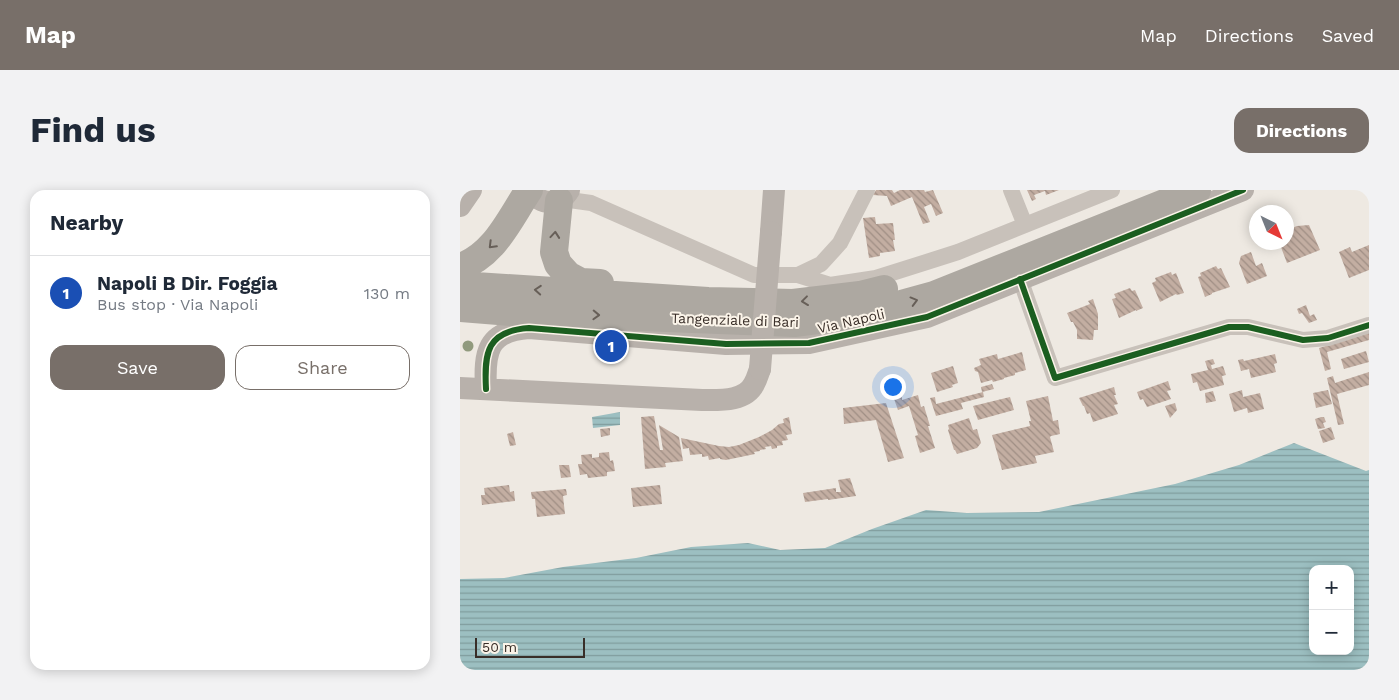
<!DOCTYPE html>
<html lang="en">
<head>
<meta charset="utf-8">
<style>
	body { margin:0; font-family:"Work Sans",sans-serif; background:#f2f2f3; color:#1f2937 }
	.controls { position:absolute; right:15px; bottom:15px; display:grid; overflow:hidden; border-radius:10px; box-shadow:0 2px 12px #0003 }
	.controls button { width:45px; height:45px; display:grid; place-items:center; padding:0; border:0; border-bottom:1px solid #e0e1e3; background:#fff; color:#1f2937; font:25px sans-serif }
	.compass { position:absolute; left:789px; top:15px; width:45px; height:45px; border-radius:50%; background:#fff; box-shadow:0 2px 12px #0003; rotate:137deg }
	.scale { position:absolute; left:15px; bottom:12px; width:110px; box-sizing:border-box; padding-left:5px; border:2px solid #392e28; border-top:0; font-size:14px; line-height:18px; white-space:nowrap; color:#392e28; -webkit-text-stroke:4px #fbf4e9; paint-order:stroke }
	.you { position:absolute; left:432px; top:196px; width:18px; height:18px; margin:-12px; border:4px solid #fff; border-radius:50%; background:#1a73e8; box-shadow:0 0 0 8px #1a73e833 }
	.badge { display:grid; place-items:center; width:32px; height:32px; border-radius:50%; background:#786f69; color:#fff; font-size:16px; font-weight:700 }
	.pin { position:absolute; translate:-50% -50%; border:2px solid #fff; box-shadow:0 1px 5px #0006 }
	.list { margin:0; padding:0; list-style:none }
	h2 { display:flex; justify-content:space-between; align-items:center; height:65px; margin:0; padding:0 20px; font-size:21px }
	h2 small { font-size:16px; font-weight:400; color:#747a83 }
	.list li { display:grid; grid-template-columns:32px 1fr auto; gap:15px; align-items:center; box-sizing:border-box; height:75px; padding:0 20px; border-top:1px solid #e0e1e3 }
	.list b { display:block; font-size:19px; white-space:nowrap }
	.list p { margin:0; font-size:16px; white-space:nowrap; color:#747a83 }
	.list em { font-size:16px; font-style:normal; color:#747a83 }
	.actions { display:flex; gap:10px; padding:15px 20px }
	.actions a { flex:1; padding:11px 0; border:1px solid #786f69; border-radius:15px; text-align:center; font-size:18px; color:#786f69 }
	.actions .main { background:#786f69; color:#fff }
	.map { position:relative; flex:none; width:909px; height:480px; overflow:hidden; border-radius:15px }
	header { display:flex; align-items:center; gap:30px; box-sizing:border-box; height:70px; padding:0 25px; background:#786f69; color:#fff }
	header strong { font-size:24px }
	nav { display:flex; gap:28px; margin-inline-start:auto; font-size:18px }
	.intro { display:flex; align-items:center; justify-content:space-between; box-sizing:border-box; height:120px; padding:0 30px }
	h1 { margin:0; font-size:35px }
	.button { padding:12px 22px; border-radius:15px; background:#786f69; color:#fff; font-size:18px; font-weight:700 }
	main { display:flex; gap:30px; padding:0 30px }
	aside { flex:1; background:#fff; border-radius:15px; box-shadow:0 2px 12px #0003 }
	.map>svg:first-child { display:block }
	.water { fill:url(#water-rules); fill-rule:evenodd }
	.building { fill:url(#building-back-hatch) }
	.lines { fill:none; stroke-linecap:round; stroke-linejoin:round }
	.street { stroke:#c8c1ba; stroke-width:16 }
	.secondary { stroke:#b8b1ab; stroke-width:22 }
	.highway { stroke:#ada8a1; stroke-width:28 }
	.secondary-bridge { stroke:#b8b1ab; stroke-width:22 }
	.cycleway-casing { stroke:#fbf4e9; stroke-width:9 }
	.cycleway { stroke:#1b5e20; stroke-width:6 }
	.tree { fill:#919a7d }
	.oneway { stroke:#675f58 }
	.labels { text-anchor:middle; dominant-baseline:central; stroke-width:4; stroke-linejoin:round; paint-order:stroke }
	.street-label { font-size:14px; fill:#392e28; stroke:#fbf4e9 }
</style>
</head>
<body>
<header>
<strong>Map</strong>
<nav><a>Map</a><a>Directions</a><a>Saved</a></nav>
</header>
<div class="intro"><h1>Find us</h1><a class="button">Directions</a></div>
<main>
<aside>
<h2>Nearby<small></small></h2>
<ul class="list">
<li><span class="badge" style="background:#1a4fb4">1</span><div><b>Napoli B Dir. Foggia</b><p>Bus stop · Via Napoli</p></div><em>130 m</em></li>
</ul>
<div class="actions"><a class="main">Save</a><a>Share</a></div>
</aside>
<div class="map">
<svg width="909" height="480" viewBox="0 0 909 480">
	<defs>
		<pattern id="water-rules" width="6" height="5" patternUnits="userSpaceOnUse" patternTransform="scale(1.25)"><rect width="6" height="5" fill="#9cbfc1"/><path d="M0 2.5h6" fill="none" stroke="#809c9d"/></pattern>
		<pattern id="building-back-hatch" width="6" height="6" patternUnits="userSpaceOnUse" patternTransform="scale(1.25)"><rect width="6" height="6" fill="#c3aea2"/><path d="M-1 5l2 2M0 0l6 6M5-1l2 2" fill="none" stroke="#9f8e84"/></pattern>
	</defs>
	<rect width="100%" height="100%" fill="#eee9e2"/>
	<!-- water -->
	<path class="water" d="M160 222V235L133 238 132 227Z
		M834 253 906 281 909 280V480H0V389L44 388 103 377 176 368 231 357 288 353 320 360 365 358 412 339 466 320 507 323 579 322 715 294 779 275ZM853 379H890V461H853Z"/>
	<!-- building -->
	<path class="building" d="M416 0H432L434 3 440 0H464L465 2 473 0 483 23 476 26 471 14 464 17 470 32 463 34 452 7 431 16 427 6 413 5Z
		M567 0H599L586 5 585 1 574 5 576 9 572 11Z
		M415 27 416 34 433 33 435 50H433L435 61 420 63V66L409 68 403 28Z
		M849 35 860 60 827 73 819 52H826L827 40 837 36Z
		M909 55V80L889 88 879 62 890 57 892 62Z
		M791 62 796 76 802 73 807 86 787 94 779 73 781 66Z
		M756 76 758 79 761 78 770 97 752 103V104L745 107 738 87 741 86 740 83Z
		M711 82 712 85 716 83 724 103 717 105 716 104 700 112 692 93 696 91 695 88Z
		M670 98 672 101 675 100 683 118 676 121V120L659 128 652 109 656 108 654 104Z
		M633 109 638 124V140H634L633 150 617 149V140L613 132H611L607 123 630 114 628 111Z
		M846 115 850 126 854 124 857 130 849 133 842 123 839 124 837 119Z
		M909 143V150L867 162 871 179 865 181 859 158Z
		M906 161 909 172 884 179 881 169Z
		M562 162 566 180 555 183V185L544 188V189L533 192 532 190 521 193 518 182 515 181 514 178 521 175 519 169 537 164 538 169Z
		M815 164 817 173 814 174 816 182 791 188 789 179 781 181 778 170 783 169 784 171Z
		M753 169 755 174 751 175 752 179 763 176 766 185 762 186 764 195 740 201 737 192 733 193 731 184 748 180 745 171Z
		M493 176 498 193 492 195 493 197 477 202 471 183Z
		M909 182V195L877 204 884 234 878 235 867 188 873 186 875 193Z
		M708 191 711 200 707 201 711 209 687 217 683 209 680 210 677 202Z
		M532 194 534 199 522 202 521 197Z
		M654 197 656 205H654L658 214 654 215 658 224 633 232 630 223 627 224 624 216H623L619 208Z
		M782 200 783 207 800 203 804 219 788 223 787 218 774 222 769 204Z
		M868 200 872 214 856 218 853 203Z
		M753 201 756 211 746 213 745 203Z
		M523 202 524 207 501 213 503 219 476 226 470 208 475 207 476 214Z
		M458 205 461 217 464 216 470 236H468L475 258 460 263 455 246 458 245 449 216 438 220 434 209 442 207V210Z
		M588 206 593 231 598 230 600 244 591 246 590 247 594 262 575 266 577 273 542 280 532 245 570 236 569 231H571L566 211Z
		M550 207 554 220 518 230 513 216Z
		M426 213 444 268 428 272 416 230 384 234 383 218Z
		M715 213 717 220 710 228 705 216Z
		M194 226 200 260H203L199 235 219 247 223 271 205 273 206 277 185 279 181 227Z
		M329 227 332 244 326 245 328 250 322 251 323 255 317 256V258L312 259 311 256 305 257 306 259 300 260V261L294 262 295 264 266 270 260 269V268L249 270 248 266 242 267V264L230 265 229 258 223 259 221 248 259 256 269 257 279 255 299 247 312 240 319 234 324 233 323 229Z
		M861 227H864L866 232 863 233 865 238 858 239 855 229Z
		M509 228 513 240 517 239 521 253 517 258 497 264 495 260H494L488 240 489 239 488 235Z
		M871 237 875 249 863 253 859 241Z
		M150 238V245L141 247 140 239Z
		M53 242 56 255 50 256 47 244Z
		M149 262 150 271 153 270 155 281 147 282V286L128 288 127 284 120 285 118 274H122L121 265 132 264V268L139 267V263Z
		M99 275H109L111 287 101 288Z
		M390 288 396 306 368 310V309L345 312 343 303 376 298V302H381L378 290Z
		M49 295 50 302 54 301 55 311 22 315 21 305H25L24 298Z
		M200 295 202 314 173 317 171 298Z
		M106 299 107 305 103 306 105 324 77 327 75 309H72L71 302Z"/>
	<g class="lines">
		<!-- street -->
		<path class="street" d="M551 0 565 35
			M102 9 131 13 294 85H338L370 95 416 88 498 62 652 0
			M338 85 361 74 380 53 407 0
			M560 89 595 188 769 137H788L843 150 868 148 909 135"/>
		<!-- secondary -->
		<path class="secondary" d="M70 0C80 16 100 16 109 0
			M0 16 11 0
			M311 42 314 0
			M0 198 242 210C259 210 285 212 294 194 297 189 298 184 300 179
			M26 199C24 162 27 141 69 138L266 154 349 153 467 127 783 0"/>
		<!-- highway -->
		<path class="highway" d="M99 11 94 62 98 74 108 85 121 92 140 93
			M0 77C35 65 50 28 69 0
			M0 95 248 111 333 113 400 105 424 99
			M0 118 51 122 334 133 405 124 474 105 737 0"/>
		<!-- secondary-bridge -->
		<path class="secondary-bridge" d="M300 179 311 42"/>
		<!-- cycleway casing -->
		<g class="cycleway-casing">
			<path id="cycleway" d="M560 89 595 188 769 137H788L843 150 868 148 909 135
				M26 199C24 162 27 141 69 138L266 154 349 153 467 127 783 0"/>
		</g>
		<!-- cycleway -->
		<use href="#cycleway" class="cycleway"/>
	</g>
	<!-- trees -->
	<circle class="tree" cx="8" cy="156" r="5.5"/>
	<!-- one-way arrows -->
	<defs><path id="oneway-chevron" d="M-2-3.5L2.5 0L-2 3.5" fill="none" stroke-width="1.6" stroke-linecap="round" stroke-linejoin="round" transform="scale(1.25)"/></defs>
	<g class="oneway">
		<use href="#oneway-chevron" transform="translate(95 45) rotate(-85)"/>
		<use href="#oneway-chevron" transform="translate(32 55) rotate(135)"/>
		<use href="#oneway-chevron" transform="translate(78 100) rotate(-176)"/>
		<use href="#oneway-chevron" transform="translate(345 111) rotate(173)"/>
		<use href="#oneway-chevron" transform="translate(454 111) rotate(-15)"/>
		<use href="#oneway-chevron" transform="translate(136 125) rotate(2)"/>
	</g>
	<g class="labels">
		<!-- street labels -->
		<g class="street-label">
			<text transform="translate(275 130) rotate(2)">Tangenziale di Bari</text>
			<text transform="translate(391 131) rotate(-13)">Via Napoli</text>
		</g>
	</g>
</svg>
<div class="controls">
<button>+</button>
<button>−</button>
</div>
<svg class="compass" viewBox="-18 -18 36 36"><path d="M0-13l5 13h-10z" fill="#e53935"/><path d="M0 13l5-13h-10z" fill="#747a83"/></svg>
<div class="scale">50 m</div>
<div class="you"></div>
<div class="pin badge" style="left:151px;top:156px;background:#1a4fb4">1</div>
</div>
</main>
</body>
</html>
